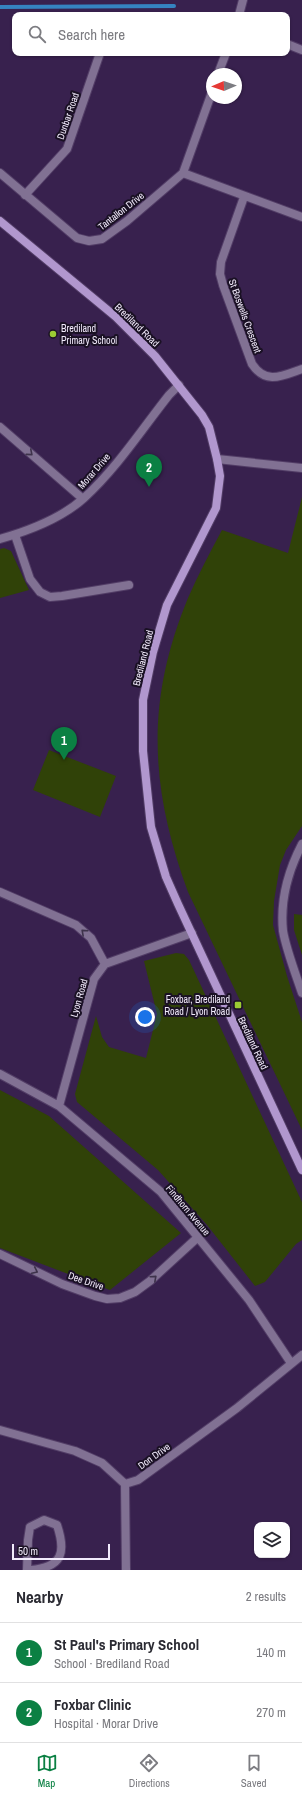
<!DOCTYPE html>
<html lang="en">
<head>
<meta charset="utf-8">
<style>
	body { margin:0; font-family:"Archivo Narrow",sans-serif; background:#f7f7f7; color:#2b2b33 }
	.controls { position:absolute; right:12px; bottom:12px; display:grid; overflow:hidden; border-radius:8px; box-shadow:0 1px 3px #0004 }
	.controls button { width:36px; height:36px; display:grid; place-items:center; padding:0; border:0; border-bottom:1px solid #e1e1e2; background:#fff; color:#2b2b33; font:20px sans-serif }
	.compass { position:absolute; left:206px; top:68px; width:36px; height:36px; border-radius:50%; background:#fff; box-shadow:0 1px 3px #0004; rotate:268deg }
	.scale { position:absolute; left:12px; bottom:10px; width:98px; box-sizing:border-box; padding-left:4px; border:2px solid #f1eafb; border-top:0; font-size:11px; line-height:14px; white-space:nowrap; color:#f1eafb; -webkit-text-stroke:3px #1a1124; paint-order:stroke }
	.you { position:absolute; left:145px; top:1017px; width:14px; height:14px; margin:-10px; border:3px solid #fff; border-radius:50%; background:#1a73e8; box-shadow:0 0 0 6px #1a73e833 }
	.badge { display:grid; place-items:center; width:26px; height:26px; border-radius:50%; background:#0b8043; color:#fff; font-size:13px; font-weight:700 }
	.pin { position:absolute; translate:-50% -33px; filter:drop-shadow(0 1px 2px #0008) }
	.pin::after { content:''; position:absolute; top:21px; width:14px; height:12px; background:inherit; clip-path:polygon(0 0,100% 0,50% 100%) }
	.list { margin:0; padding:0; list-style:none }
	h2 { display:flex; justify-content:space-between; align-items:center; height:52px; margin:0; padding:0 16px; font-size:17px }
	h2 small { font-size:13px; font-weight:400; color:#7c7c81 }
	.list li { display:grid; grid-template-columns:26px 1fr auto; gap:12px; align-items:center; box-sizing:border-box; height:60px; padding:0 16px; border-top:1px solid #e1e1e2 }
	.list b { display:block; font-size:15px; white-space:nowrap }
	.list p { margin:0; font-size:13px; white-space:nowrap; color:#7c7c81 }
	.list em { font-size:13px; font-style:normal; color:#7c7c81 }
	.icon { flex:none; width:22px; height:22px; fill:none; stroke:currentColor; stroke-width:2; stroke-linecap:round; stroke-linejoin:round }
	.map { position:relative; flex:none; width:302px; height:1570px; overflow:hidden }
	.search { position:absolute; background:#fff; box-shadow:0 1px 3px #0004; left:12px; right:12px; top:12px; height:44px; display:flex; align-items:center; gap:10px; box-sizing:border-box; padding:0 14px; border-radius:8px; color:#7c7c81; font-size:15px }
	.sheet { height:172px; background:#fff }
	nav { display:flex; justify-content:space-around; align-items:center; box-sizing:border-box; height:56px; border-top:1px solid #e1e1e2; background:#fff; font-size:11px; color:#7c7c81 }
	nav a { display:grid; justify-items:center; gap:2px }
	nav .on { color:#0b8043 }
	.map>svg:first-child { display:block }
	.green { fill:#304208 }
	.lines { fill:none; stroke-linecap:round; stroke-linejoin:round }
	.stream { stroke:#3583c0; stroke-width:4 }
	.street-casing { stroke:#523d66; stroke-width:10 }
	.secondary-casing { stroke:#523d66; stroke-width:10 }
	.street { stroke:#817193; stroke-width:8 }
	.secondary { stroke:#b197ce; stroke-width:8 }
	.oneway { stroke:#3e334b }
	.poi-dot { fill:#9bcb33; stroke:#1a1124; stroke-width:1.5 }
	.labels { text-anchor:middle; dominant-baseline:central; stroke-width:4; stroke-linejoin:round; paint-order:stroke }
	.street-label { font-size:10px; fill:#f1eafb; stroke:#1a1124 }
	.poi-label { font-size:10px; fill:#f1eafb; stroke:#1a1124; text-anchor:start }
</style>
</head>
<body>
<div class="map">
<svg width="302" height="1570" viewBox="0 0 302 1570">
	<rect width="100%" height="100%" fill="#38214e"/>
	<!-- green -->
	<path class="green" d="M302 497V826L286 850 280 865 274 901 273 925 287 976 302 1022V1130L188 892C150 788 145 702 188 598 198 575 210 552 222 530L288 553Z
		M4 548 11 551 29 590 0 598V549Z
		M49 750 116 776 100 817 33 790Z
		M294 914 302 915V955L294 930Z
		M176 953 184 954 189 960 302 1202V1240L296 1244 265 1282 255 1286 207 1225 158 1170 77 1102 75 1094 96 1016 102 1037 109 1047 146 1058 157 1014 144 961Z
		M0 1090 49 1116 181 1233 110 1290 0 1248Z"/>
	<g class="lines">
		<!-- stream -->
		<path class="stream" d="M0 7 174 6"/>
		<!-- street casing -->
		<g class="street-casing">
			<path id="street" d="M239 15 243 0
				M287 44 302 50
				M218 74 226 53
				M0 173 77 238 89 241 102 239 127 221 183 173 212 92
				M183 173 302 217
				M25 195 67 149 100 53
				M244 197 221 262 220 274 223 285 252 364C266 385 282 376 302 369
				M0 427 83 499
				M217 459 302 468
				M15 535 30 579 40 592 50 597 62 596 129 585
				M0 539C28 531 62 518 84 498 117 468 142 429 169 395L179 385
				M302 844C288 871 280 901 283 931 286 949 296 975 302 993
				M0 892 76 925 91 938 105 964
				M0 1074 59 1106 161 1192 249 1300 291 1363
				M59 1106 94 979 105 964 192 933
				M0 1254 62 1284 95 1296 107 1299 120 1298 135 1292 150 1281 197 1238
				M0 1430 75 1451 102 1463 125 1484 138 1480 237 1408 302 1355
				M125 1484 126 1570
				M27 1570 28 1540 30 1527 44 1520 57 1525C66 1552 63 1567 31 1570"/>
		</g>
		<!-- secondary casing -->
		<g class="secondary-casing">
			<path id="secondary" d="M0 221 116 317 155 356 202 415 209 427 217 459 220 476 216 508 167 605 153 652 143 700V751L151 827 166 877 178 904 302 1170"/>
		</g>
		<!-- street -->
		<use href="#street" class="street"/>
		<!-- secondary -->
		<use href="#secondary" class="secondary"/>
	</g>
	<!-- one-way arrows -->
	<defs><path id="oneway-chevron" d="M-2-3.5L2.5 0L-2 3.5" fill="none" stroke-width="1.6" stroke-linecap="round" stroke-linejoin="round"/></defs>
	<g class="oneway">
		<use href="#oneway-chevron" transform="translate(30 453) rotate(41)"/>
		<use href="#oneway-chevron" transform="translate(84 932) rotate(-138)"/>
		<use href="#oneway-chevron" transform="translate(35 1271) rotate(25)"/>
		<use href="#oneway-chevron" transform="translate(154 1278) rotate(-42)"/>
	</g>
	<!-- markers -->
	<g class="poi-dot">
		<circle cx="53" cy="334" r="4"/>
		<rect x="234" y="1001" width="8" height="8" rx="2"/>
	</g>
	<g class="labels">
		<!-- street labels -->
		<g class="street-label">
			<text transform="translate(68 116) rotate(-71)">Dunbar Road</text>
			<text transform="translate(121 211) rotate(-38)">Tantallon Drive</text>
			<text transform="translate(245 316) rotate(70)">St Boswells Crescent</text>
			<text transform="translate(137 325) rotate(44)">Brediland Road</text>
			<text transform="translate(94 471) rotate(-49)">Morar Drive</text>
			<text transform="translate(143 658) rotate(-76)">Brediland Road</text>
			<text transform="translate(79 998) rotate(-74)">Lyon Road</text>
			<text transform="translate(253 1043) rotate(65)">Brediland Road</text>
			<text transform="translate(188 1210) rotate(50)">Findhorn Avenue</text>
			<text transform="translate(86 1281) rotate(19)">Dee Drive</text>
			<text transform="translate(154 1456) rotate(-36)">Don Drive</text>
		</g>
		<!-- poi labels -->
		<g class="poi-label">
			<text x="61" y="328">Brediland<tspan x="61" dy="12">Primary School</tspan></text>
			<text x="230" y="999" text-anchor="end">Foxbar, Brediland<tspan x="230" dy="12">Road / Lyon Road</tspan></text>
		</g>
	</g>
</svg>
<div class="controls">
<button><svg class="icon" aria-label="layers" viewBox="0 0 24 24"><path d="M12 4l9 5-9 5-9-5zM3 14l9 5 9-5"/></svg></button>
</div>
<svg class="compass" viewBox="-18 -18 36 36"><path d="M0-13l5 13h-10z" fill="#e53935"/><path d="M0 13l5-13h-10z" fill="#7c7c81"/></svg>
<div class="scale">50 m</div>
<div class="you"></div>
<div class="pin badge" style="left:64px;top:760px">1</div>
<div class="pin badge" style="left:149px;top:487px">2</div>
<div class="search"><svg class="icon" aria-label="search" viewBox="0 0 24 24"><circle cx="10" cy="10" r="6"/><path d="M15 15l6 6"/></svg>Search here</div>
</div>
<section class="sheet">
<h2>Nearby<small>2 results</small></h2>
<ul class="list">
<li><span class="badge">1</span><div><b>St Paul's Primary School</b><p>School · Brediland Road</p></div><em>140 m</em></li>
<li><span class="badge">2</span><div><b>Foxbar Clinic</b><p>Hospital · Morar Drive</p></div><em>270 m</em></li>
</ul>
</section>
<nav>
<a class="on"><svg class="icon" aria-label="map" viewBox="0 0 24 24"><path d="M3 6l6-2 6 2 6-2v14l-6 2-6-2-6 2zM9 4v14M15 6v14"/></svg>Map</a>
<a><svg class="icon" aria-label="directions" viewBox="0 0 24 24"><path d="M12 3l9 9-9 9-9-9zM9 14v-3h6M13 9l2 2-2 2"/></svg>Directions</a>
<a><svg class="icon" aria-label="saved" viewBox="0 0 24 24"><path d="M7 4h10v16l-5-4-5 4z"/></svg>Saved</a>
</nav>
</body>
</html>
